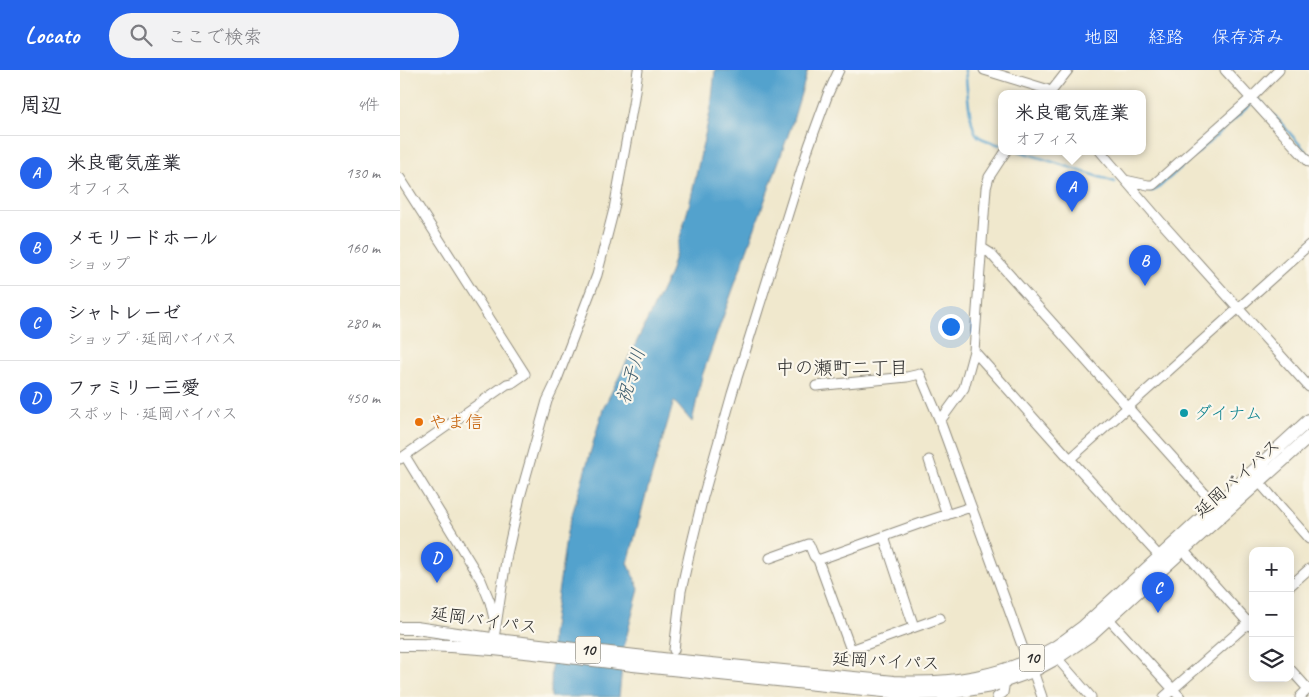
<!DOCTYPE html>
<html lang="ja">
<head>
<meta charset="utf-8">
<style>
	body { margin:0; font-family:Caveat,"Klee One",sans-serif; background:#f2f2f3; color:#2b2b33 }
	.controls { position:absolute; right:15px; bottom:15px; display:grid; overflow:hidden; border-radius:10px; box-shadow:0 2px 12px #0003 }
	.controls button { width:45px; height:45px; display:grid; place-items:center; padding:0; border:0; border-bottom:1px solid #e1e1e2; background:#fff; color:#2b2b33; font:25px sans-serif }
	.you { position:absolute; left:550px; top:256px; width:18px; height:18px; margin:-12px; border:4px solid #fff; border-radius:50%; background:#1a73e8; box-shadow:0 0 0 8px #1a73e833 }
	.badge { display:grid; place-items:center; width:32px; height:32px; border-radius:50%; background:#2563eb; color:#fff; font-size:16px; font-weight:700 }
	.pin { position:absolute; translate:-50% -41px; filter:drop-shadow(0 1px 2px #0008) }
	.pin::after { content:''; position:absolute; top:26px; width:18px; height:15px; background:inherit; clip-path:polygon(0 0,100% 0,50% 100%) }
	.popup { position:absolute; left:598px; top:20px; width:148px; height:65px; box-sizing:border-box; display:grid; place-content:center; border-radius:10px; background:#fff; filter:drop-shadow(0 1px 4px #0005); font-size:16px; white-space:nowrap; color:#7c7c81 }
	.popup b { font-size:19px; color:#2b2b33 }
	.popup::after { content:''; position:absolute; left:50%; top:100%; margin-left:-10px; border:10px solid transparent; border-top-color:#fff }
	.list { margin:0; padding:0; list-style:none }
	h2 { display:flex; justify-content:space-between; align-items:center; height:65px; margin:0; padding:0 20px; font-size:21px }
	h2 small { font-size:16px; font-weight:400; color:#7c7c81 }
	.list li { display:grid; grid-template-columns:32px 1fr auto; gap:15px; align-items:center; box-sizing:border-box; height:75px; padding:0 20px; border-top:1px solid #e1e1e2 }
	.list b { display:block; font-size:19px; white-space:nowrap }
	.list p { margin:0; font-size:16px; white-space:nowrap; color:#7c7c81 }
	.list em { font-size:16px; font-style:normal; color:#7c7c81 }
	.icon { flex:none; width:28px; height:28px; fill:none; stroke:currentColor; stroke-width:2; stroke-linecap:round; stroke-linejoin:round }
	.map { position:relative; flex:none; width:909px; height:627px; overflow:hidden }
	header { display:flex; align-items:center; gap:30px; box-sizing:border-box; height:70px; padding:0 25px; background:#2563eb; color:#fff }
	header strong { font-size:24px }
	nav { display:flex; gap:28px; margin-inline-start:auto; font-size:18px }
	.search { width:350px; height:45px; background:#f2f2f3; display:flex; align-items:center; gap:12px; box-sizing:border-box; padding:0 18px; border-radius:28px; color:#7c7c81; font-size:19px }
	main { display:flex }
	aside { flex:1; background:#fff }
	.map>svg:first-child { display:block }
	.water { fill:#53a2cd; stroke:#3f667c }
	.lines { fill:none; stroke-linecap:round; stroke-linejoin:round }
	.stream { stroke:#53a2cd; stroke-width:2.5 }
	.minor-casing { stroke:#8e8a7c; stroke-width:11 }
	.highway-casing { stroke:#8e8a7c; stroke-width:14 }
	.minor { stroke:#fff; stroke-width:9 }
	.highway { stroke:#fff; stroke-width:12 }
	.culture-dot { fill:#0f9aa8; stroke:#fbf7ec; stroke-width:2 }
	.food-dot { fill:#e8710a; stroke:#fbf7ec; stroke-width:2 }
	.labels { text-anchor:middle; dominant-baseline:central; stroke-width:4.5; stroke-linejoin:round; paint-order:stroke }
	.shield { fill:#fbf7ec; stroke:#696865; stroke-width:1 }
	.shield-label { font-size:16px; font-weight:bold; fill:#2b2b2b }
	.culture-label { font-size:18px; fill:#0d838f; stroke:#fbf7ec; text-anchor:start }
	.food-label { font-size:18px; fill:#c56008; stroke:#fbf7ec; text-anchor:start }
	.street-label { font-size:18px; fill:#2b2b2b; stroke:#fbf7ec }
	.neighbourhood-label { font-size:19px; fill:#2b2b2b; stroke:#fbf7ec }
	.water-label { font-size:19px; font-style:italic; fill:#3b5b6c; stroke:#fbf7ec }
</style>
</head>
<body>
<header>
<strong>Locato</strong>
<div class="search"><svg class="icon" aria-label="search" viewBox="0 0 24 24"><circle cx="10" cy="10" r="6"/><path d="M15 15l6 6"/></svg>ここで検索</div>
<nav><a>地図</a><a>経路</a><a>保存済み</a></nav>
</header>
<main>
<aside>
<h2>周辺<small>4件</small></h2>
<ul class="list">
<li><span class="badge">A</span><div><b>米良電気産業</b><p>オフィス</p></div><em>130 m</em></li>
<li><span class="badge">B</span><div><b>メモリードホール</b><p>ショップ</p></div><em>160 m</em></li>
<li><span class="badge">C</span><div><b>シャトレーゼ</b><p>ショップ · 延岡バイパス</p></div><em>280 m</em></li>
<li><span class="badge">D</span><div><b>ファミリー三愛</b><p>スポット · 延岡バイパス</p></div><em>450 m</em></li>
</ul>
</aside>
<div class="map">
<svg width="909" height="627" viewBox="0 0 909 627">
	<rect width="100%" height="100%" fill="#fbf7ec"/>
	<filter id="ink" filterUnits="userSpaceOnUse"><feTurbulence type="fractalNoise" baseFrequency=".02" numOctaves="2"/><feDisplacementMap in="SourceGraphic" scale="10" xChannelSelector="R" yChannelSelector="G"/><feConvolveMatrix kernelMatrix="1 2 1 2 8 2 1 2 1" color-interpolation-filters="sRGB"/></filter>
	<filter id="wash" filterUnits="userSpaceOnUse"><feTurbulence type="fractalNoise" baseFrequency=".0096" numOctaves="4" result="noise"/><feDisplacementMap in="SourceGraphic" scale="20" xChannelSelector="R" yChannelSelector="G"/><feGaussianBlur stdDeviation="1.12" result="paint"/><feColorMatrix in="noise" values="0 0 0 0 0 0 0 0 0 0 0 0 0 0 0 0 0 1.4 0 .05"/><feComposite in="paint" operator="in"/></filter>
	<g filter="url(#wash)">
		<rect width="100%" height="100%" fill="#f0e8cd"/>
		<!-- water -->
		<path class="water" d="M315 0H408L391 57 302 306 292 352 274 331 245 428 228 493 239 519 224 576 219 627H151L152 564 167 462 203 339 239 267 270 203 290 132 311 38Z"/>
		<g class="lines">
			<!-- stream -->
			<path class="stream" d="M565 0C567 13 569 59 578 66 583 70 593 72 600 75
				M857 28 864 35
				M874 45 909 85
				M619 81 715 112
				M744 119 752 121 757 119 851 34"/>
		</g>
	</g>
	<g filter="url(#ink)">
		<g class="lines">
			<!-- minor casing -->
			<g class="minor-casing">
				<path id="minor" d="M584 0 646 19 650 23 668 0
					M825 0 909 92
					M606 81 589 107 586 118 574 281 564 318 540 351 624 581 633 601 642 627
					M700 81 761 152 909 317
					M0 108 125 304 112 313 107 314 0 389
					M725 110 748 115H753L851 28 879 0
					M582 178 590 183 816 436
					M574 281 670 389 760 487
					M416 316 507 307 520 304 540 351
					M5 386 81 510 90 532 94 549
					M670 389 909 175
					M529 390 547 445
					M859 412 909 469
					M484 467 514 557
					M783 480 853 558
					M370 488 409 474 414 486 418 490
					M890 516 909 499
					M540 548 451 580 418 490 527 451 571 437
					M708 548 780 627
					M93 575 107 484 120 427 147 331 156 312 197 205 214 139 233 34 238 0
					M274 580 281 521 289 485 303 427 332 324 409 76 428 24 439 0
					M657 588 691 627
					M890 599 909 620
					M597 627 603 623 605 611
					M764 627 853 549
					M900 627 908 619"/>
			</g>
			<!-- highway casing -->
			<g class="highway-casing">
				<path id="highway" d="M0 558H16L105 571 271 590 494 612C550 615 602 607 652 579 663 573 673 564 683 557L909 350
					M0 575C78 574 156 586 233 595 326 605 419 614 512 624L549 623 591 616 633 601 657 588 689 566 783 480 909 367"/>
			</g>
			<!-- minor -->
			<use href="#minor" class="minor"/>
			<!-- highway -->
			<use href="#highway" class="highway"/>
		</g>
	</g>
	<!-- markers -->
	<circle class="culture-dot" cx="784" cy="343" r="5"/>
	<circle class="food-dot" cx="19" cy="352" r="5"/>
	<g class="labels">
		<!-- shield labels -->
		<g class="shield">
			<rect x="175.5" y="566.5" width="25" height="27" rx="4"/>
			<rect x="619.5" y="574.5" width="25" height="27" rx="4"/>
		</g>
		<g class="shield-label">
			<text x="188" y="580">10</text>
			<text x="632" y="588">10</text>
		</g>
		<!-- culture labels -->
		<g class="culture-label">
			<text x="794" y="343">ダイナム</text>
		</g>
		<!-- food labels -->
		<g class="food-label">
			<text x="29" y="352">やま信</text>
		</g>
		<!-- street labels -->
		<g class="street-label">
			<text transform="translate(837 408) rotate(-42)">延岡バイパス</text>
			<text transform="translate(84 550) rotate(8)">延岡バイパス</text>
			<text transform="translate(486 591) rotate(3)">延岡バイパス</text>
		</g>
		<!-- neighbourhood labels -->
		<g class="neighbourhood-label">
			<text x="442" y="298">中の瀬町二丁目</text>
		</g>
		<!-- water labels -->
		<g class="water-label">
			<text transform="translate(231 306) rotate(-73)">祝子川</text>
		</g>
	</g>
</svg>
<div class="controls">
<button>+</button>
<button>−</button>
<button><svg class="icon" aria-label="layers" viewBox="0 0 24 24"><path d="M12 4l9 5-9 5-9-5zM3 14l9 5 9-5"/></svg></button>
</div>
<div class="you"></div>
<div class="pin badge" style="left:672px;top:142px">A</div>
<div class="popup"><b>米良電気産業</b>オフィス</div>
<div class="pin badge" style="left:745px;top:216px">B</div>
<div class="pin badge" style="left:758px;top:543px">C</div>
<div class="pin badge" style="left:37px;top:513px">D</div>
</div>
</main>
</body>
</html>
